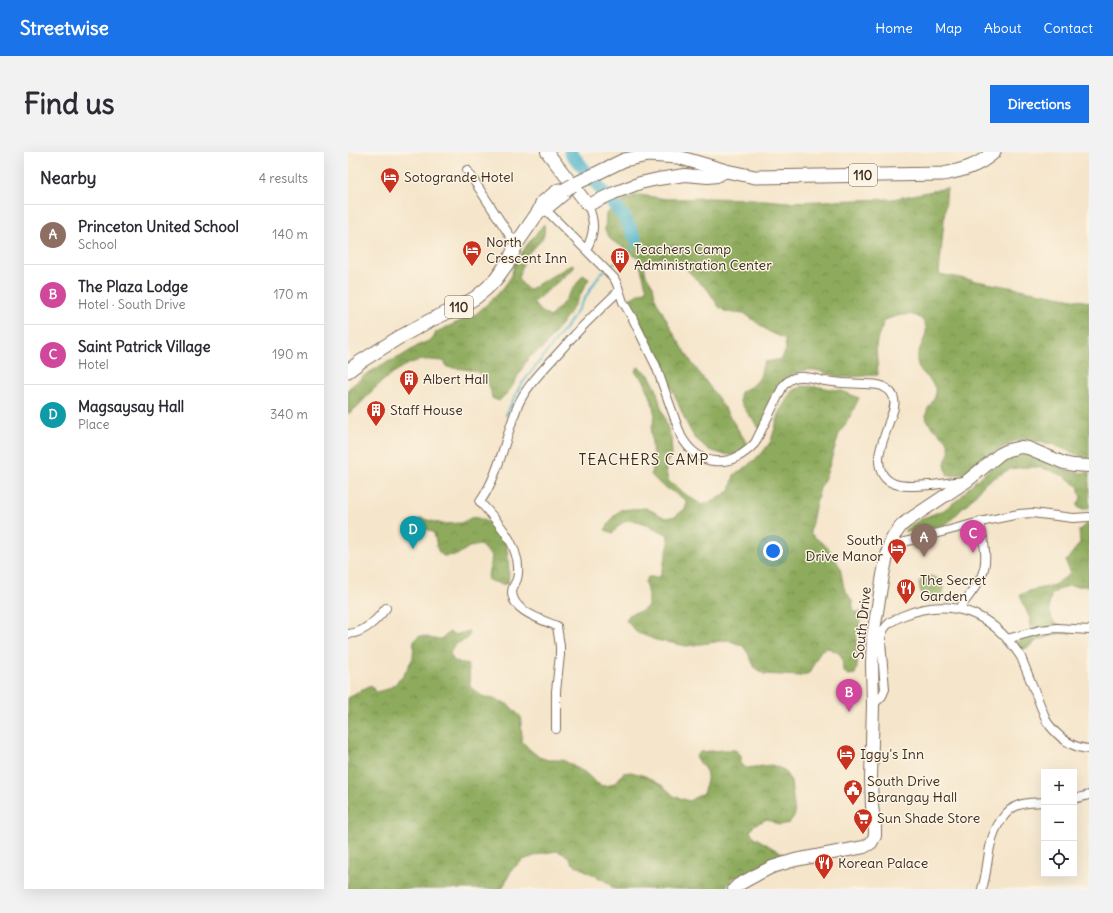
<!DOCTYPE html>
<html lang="en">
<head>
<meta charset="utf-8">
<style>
	body { margin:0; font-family:Delius,sans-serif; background:#f2f2f3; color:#2b2b33 }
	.controls { position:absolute; right:12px; bottom:12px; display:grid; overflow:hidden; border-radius:0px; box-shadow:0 4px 16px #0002 }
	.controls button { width:36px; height:36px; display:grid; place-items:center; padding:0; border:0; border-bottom:1px solid #e1e1e2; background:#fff; color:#2b2b33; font:20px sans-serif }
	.you { position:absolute; left:425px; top:399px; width:14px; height:14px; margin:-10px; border:3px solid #fff; border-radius:50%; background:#1a73e8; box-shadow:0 0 0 6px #1a73e833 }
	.badge { display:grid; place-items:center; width:26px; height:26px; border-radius:50%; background:#1a73e8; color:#fff; font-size:13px; font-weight:700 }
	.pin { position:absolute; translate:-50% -33px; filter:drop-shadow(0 1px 2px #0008) }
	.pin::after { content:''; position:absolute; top:21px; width:14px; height:12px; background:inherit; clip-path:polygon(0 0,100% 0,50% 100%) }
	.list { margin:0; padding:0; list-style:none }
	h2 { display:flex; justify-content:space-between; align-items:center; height:52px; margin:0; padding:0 16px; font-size:17px }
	h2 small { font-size:13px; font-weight:400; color:#7c7c81 }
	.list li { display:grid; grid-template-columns:26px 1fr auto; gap:12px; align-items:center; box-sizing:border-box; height:60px; padding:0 16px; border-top:1px solid #e1e1e2 }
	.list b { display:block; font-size:15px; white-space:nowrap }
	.list p { margin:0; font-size:13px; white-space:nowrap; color:#7c7c81 }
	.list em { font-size:13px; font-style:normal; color:#7c7c81 }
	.icon { flex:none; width:22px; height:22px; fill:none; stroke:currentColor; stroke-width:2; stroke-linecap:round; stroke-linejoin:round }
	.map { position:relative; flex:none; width:741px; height:737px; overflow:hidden; border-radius:0px }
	header { display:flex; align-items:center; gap:24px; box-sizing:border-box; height:56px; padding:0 20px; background:#1a73e8; color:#fff }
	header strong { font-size:19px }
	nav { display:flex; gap:22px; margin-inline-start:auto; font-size:14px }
	.intro { display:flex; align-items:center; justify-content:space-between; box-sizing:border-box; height:96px; padding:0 24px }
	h1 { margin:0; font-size:28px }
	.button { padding:10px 18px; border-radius:0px; background:#1a73e8; color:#fff; font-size:14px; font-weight:700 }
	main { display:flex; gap:24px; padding:0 24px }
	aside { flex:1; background:#fff; border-radius:0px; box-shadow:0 4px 16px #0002 }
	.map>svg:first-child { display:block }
	.forest { fill:url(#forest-crowns); stroke:#646a3e }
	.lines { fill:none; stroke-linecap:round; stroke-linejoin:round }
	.stream { stroke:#49b2c8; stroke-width:2 }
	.river { stroke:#49b2c8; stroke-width:13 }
	.street-casing { stroke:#7c6b5a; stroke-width:10 }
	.secondary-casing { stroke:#7c6b5a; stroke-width:14 }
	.primary-casing { stroke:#7c6b5a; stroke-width:15 }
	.street { stroke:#fff; stroke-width:8 }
	.secondary { stroke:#fff; stroke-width:12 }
	.primary { stroke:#fff; stroke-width:13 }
	.primary-bridge-casing { stroke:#7c6b5a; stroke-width:15; stroke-linecap:butt }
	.primary-bridge { stroke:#fff; stroke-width:13 }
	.labels { text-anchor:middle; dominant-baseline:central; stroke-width:3; stroke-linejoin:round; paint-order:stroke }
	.shield { fill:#fcf5e5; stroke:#75675a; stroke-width:1 }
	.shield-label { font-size:13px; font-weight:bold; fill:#3b2a1e }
	.poi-label { font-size:14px; fill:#3b2a1e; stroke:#fcf5e5; text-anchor:start }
	.street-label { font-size:14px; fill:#3b2a1e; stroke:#fcf5e5 }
	.neighbourhood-label { font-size:15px; letter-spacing:1px; fill:#3b2a1e; stroke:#fcf5e5 }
</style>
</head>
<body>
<header>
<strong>Streetwise</strong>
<nav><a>Home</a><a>Map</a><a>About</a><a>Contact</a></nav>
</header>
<div class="intro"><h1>Find us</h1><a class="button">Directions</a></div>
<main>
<aside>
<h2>Nearby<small>4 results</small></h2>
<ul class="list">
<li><span class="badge" style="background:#8d6e63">A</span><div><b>Princeton United School</b><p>School</p></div><em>140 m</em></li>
<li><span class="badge" style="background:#d1479c">B</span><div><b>The Plaza Lodge</b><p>Hotel · South Drive</p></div><em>170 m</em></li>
<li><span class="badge" style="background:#d1479c">C</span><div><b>Saint Patrick Village</b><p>Hotel</p></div><em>190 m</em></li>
<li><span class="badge" style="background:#0f9aa8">D</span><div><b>Magsaysay Hall</b><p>Place</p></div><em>340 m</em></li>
</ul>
</aside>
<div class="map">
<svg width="741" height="737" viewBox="0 0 741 737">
	<defs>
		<pattern id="forest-crowns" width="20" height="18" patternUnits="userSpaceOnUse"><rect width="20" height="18" fill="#8eab5d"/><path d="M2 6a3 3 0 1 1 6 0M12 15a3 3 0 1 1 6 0" fill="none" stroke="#758b4c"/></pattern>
	</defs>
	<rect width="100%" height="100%" fill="#fcf5e5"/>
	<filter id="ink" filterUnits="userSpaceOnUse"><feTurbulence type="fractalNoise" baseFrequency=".025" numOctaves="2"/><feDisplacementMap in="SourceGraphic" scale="8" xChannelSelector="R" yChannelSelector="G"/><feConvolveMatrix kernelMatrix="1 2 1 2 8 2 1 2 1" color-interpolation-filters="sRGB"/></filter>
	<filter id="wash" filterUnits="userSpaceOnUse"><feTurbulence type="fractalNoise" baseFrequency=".012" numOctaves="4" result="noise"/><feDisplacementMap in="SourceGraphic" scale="16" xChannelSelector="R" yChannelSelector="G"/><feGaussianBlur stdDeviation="0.9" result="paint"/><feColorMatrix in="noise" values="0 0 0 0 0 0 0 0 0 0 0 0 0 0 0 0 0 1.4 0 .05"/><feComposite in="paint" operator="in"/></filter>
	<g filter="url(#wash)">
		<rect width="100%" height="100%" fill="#f5e5ca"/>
		<!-- forest -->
		<path class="forest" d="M599 36 591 122 741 150V307H739L704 292 682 288 666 289 645 301 619 322 600 324C599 320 597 315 597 312 598 304 604 301 600 291 596 281 578 275 578 264 578 253 591 248 587 236 583 225 570 221 569 209 568 195 588 179 572 166 563 159 547 164 537 168L530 184 528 194 530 223C518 223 505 226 493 225 484 224 476 219 466 218 435 214 421 253 412 277 410 275 393 252 392 250 392 247 392 243 392 240 400 236 410 232 413 222 414 217 414 214 417 210L434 207 438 197 437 188 435 186 420 179 396 161 378 160 371 155 360 138 349 128 337 116 318 105 302 108 296 112 298 123 305 134 307 146 326 182 344 211 370 246 400 293 395 300 384 303 374 302 361 298 346 285 338 270 317 220 294 177 281 147 299 138 290 106 275 95 263 88 257 78 258 62 278 47 291 43 319 47 359 46 405 47 440 50 545 47Z
			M196 72C199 90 188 91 179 103 175 110 172 120 170 127L180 138 225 112 226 116 185 151 193 159 202 165 214 152 235 123 241 127 224 157 196 195 180 206 162 238 151 249 144 246C140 215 125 219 99 215L96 209C89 209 81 207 74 208 54 211 34 229 20 243 14 250 8 257 0 262V237L16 224 35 212 52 205 71 193 85 187 88 180 128 162 149 143 156 135 163 125 166 113 179 93Z
			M290 215 301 223 308 236 312 252 323 286 324 302 317 314 320 329 340 344 354 353 368 347 382 339 386 323 398 315 415 300 423 289 432 259 443 240 454 234 472 235 494 239 511 246 502 265 491 282 479 321 472 336 467 355 462 381 481 397 492 415 496 436 504 449 506 460H513C515 470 511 472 509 481 506 495 513 509 507 522L500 523 495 519C494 503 495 502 480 496L473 498 461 521 453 524 416 522 407 516 400 501 395 494 380 488 339 494 308 488 288 480 278 468 282 462 294 459 300 454V443L297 430 300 425H312L321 392 319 382C311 379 291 368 283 368 275 368 269 375 265 381L257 378 265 365 272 358 298 356 318 366 328 364 338 356V348L312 332 303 323 305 307 303 279 307 264 303 246 296 229 287 220Z
			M679 302 723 320 736 321 741 320V357H732L729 354 733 346 730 334 716 324 701 318 689 315H677L662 317 637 331 624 347 599 372 566 380 556 379 561 375 575 366 596 358 612 346 623 333 642 317 660 305Z
			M125 365C129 366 134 367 137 369 142 371 153 380 156 385 160 394 162 422 160 432H153L140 428C140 419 143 413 144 404L132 393 121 395 109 403 95 404 90 399 86 381 77 376 71 371 72 366 95 372 113 371Z
			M738 372H741V434H720L710 438 703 443 701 453 702 462 706 471 717 475 723 481H712L690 488 679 496 670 497 669 491 684 479 682 467 672 443 681 439 706 433 722 422 718 409 732 391 731 378Z
			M583 424 593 428 595 436V445L591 449 578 450 574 447 571 431 574 426Z
			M121 479V483L119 487C111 490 105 493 102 502L106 509 119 512 121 518 122 535 134 544 149 548 159 552 163 555 173 565 174 589 181 597 191 605 200 608H215L238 621 247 630 254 634 263 633 270 628 275 621 283 620 297 624 315 634 326 644 341 649 355 641C358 633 362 624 356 616 353 612 350 610 348 605L352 600 377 598H387L393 603V611L398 616 424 613 436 618 443 630 447 663 441 671 431 673 419 667 406 673 402 680 408 686 438 704 413 713 386 726 376 737H265L261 731 229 714 224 711 220 704 209 699 195 701 175 708 164 717 154 737H0V546C9 542 14 537 23 534L28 540 40 537 47 532 55 524 65 506 66 488 71 484H75L86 487H94L101 480 107 483Z"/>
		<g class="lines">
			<!-- stream -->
			<path class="stream" d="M259 117 284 97 288 87
				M158 263 172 234 220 173 252 122 256 119"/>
			<!-- river -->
			<path class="river" d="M222 0 276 65 288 87"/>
		</g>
	</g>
	<g filter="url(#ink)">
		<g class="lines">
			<!-- street casing -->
			<g class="street-casing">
				<path id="street" d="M119 18 164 87 169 91
					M197 57 266 126 269 132 275 150 284 165 308 214 333 284C351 316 383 317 407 291L435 234C439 229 443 226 450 225 458 224 468 227 477 229 490 231 503 232 516 232 522 232 528 232 534 234 538 236 543 239 545 244 549 252 544 262 541 270 538 281 532 294 531 305 530 338 559 335 583 333 594 332 605 330 616 329
					M238 98C247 81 247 70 240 53
					M541 394 632 370 671 362 684 361 725 366 741 365
					M611 457C619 446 629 435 634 423 641 406 635 387 632 370
					M0 482C16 481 29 468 38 456
					M659 487 692 478 709 476 741 478
					M525 553 534 544 537 537 533 490C533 475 541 470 554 464 604 443 645 462 673 505L699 570C710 585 723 596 741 597
					M208 577V539L212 503V494L209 474C194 468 158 457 165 435 166 433 168 430 169 427 171 419 170 408 167 400 161 381 145 365 132 350 152 321 157 285 170 253 177 237 191 222 203 209 215 196 226 183 238 171 249 160 260 149 271 139
					M726 647 741 643
					M634 737C639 722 639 706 643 691 646 677 657 657 671 653 679 650 688 651 696 650"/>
			</g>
			<!-- secondary casing -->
			<g class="secondary-casing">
				<path id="secondary" d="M199 0 240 53 266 41 292 31 310 27 337 23 360 25 369 24 378 19
					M386 737 390 733 410 722 424 715 447 708 516 695 523 691 527 684V675L524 654 523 627 525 553 524 512 525 484 535 423 541 394 545 385 553 374 559 369 619 329 652 302 660 298 673 295 680 296 716 311 725 313 741 314"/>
			</g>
			<!-- primary casing -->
			<g class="primary-casing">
				<path id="primary" d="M225 33 276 8 300 3 330 5 378 19 407 25 595 22C616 18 630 14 646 0
					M0 219 12 210 50 186 81 169 113 154 127 146 138 137 148 127 161 109 169 91 191 59 194 51 211 38H216L215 42 197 57 191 59"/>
			</g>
			<!-- street -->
			<use href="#street" class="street"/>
			<!-- secondary -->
			<use href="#secondary" class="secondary"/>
			<!-- primary -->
			<use href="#primary" class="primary"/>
			<!-- primary-bridge casing -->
			<g class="primary-bridge-casing">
				<path id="primary-bridge" d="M216 38 225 33"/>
			</g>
			<!-- primary-bridge -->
			<use href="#primary-bridge" class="primary-bridge"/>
		</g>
	</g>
	<!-- icons -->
	<defs>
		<g id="hotel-pin" transform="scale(1)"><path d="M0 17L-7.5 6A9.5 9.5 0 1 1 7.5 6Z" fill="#c8321e" stroke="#fcf5e5"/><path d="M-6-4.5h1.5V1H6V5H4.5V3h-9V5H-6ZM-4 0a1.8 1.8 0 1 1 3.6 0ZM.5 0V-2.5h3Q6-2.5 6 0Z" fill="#fff"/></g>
		<g id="building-pin" transform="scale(1)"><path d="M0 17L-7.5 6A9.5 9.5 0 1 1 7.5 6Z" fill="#c8321e" stroke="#fcf5e5"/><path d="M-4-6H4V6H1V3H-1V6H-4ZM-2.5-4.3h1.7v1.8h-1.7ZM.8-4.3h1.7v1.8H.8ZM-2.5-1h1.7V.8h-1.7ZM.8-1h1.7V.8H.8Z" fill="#fff"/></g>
		<g id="restaurant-pin" transform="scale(1)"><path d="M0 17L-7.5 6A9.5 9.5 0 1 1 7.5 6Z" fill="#c8321e" stroke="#fcf5e5"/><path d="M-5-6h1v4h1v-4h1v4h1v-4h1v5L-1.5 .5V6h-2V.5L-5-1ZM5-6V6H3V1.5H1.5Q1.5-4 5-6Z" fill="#fff"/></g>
		<g id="civic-pin" transform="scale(1)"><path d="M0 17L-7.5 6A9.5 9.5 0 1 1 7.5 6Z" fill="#c8321e" stroke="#fcf5e5"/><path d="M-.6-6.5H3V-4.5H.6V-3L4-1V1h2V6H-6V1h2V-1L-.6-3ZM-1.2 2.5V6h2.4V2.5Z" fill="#fff"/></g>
		<g id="supermarket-pin" transform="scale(1)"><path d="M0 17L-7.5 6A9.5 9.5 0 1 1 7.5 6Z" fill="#c8321e" stroke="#fcf5e5"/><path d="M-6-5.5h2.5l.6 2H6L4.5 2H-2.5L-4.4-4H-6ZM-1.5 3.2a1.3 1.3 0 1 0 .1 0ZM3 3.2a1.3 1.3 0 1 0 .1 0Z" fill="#fff"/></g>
	</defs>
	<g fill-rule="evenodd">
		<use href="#hotel-pin" x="42" y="25"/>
		<use href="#hotel-pin" x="124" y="98"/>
		<use href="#building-pin" x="272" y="105"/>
		<use href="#building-pin" x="61" y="227"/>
		<use href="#building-pin" x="28" y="258"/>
		<use href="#hotel-pin" x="549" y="396"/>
		<use href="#restaurant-pin" x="558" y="436"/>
		<use href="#hotel-pin" x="498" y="602"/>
		<use href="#civic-pin" x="505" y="637"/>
		<use href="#supermarket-pin" x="515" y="666"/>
		<use href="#restaurant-pin" x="476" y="711"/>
	</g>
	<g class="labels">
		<!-- shield labels -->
		<g class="shield">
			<rect x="501" y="12" width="28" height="22" rx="3"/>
			<rect x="97" y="144" width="28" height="22" rx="3"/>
		</g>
		<g class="shield-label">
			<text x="515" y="23">110</text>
			<text x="111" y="155">110</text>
		</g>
		<!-- poi labels -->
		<g class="poi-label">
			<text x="56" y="25">Sotogrande Hotel</text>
			<text x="138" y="90">North<tspan x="138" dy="16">Crescent Inn</tspan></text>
			<text x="286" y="97">Teachers Camp<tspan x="286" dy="16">Administration Center</tspan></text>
			<text x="75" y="227">Albert Hall</text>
			<text x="42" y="258">Staff House</text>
			<text x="535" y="388" text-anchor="end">South<tspan x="535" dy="16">Drive Manor</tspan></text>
			<text x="572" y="428">The Secret<tspan x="572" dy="16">Garden</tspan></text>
			<text x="512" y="602">Iggy's Inn</text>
			<text x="519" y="629">South Drive<tspan x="519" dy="16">Barangay Hall</tspan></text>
			<text x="529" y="666">Sun Shade Store</text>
			<text x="490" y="711">Korean Palace</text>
		</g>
		<!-- street labels -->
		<g class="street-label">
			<text transform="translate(514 471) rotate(-84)">South Drive</text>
		</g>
		<!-- neighbourhood labels -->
		<g class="neighbourhood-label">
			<text x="296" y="307">TEACHERS CAMP</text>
		</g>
	</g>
</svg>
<div class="controls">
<button>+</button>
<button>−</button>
<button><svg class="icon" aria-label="locate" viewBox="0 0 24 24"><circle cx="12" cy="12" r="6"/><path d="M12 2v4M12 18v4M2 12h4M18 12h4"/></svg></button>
</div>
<div class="you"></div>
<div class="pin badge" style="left:576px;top:405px;background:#8d6e63">A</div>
<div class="pin badge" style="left:501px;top:560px;background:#d1479c">B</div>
<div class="pin badge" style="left:625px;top:401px;background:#d1479c">C</div>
<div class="pin badge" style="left:65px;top:397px;background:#0f9aa8">D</div>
</div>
</main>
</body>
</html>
